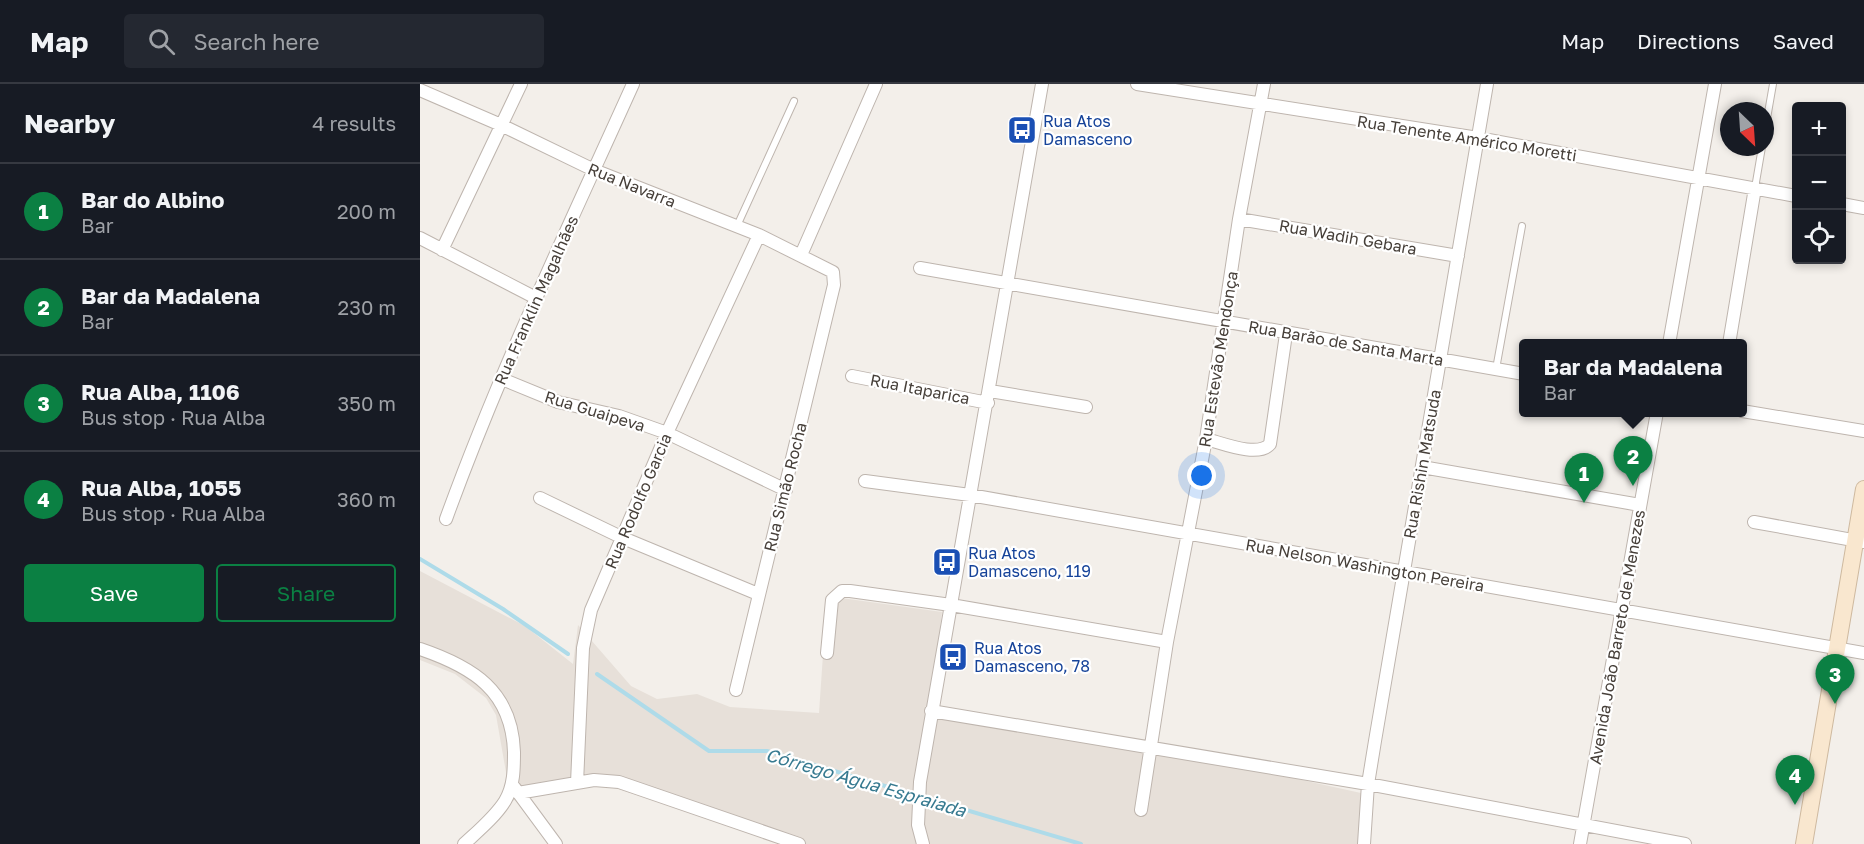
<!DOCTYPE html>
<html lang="en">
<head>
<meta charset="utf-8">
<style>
	body { margin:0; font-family:"Golos Text",sans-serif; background:#242831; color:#f1f3f6 }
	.controls { position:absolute; right:18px; top:18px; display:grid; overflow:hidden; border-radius:6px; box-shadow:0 3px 9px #0003 }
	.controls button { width:54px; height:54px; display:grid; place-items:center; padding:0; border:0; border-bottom:2px solid #363941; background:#171b24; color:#f1f3f6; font:30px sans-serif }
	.compass { position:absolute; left:1300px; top:18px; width:54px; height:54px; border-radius:50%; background:#171b24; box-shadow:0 3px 9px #0003; rotate:155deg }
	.you { position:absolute; left:782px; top:392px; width:21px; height:21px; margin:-15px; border:4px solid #fff; border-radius:50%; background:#1a73e8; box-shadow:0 0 0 9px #1a73e833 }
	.badge { display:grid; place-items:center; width:39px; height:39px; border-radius:50%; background:#0b8043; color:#fff; font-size:20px; font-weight:700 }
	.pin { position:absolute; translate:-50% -50px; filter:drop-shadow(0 2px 3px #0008) }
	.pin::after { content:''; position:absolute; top:32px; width:21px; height:18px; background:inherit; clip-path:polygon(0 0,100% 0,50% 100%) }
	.popup { position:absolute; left:1099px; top:255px; width:228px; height:78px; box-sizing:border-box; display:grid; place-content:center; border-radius:6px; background:#171b24; filter:drop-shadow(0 2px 4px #0005); font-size:20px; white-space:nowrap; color:#9ea1a6 }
	.popup b { font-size:22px; color:#f1f3f6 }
	.popup::after { content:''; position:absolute; left:50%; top:100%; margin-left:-12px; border:12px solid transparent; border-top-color:#171b24 }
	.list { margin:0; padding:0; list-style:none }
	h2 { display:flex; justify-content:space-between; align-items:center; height:78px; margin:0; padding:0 24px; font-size:26px }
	h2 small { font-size:20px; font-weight:400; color:#9ea1a6 }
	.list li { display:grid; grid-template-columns:39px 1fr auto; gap:18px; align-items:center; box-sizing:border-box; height:96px; padding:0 24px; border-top:2px solid #363941 }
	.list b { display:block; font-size:22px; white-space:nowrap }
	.list p { margin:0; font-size:20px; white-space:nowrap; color:#9ea1a6 }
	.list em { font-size:20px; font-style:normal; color:#9ea1a6 }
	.actions { display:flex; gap:12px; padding:18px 24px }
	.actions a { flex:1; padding:14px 0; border:2px solid #0b8043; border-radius:6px; text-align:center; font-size:21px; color:#0b8043 }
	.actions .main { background:#0b8043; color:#fff }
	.icon { flex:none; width:33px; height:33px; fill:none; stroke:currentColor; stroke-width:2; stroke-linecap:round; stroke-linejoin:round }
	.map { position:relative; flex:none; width:1444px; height:760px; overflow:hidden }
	header { display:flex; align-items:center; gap:36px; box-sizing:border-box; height:84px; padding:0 30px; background:#171b24; border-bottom:2px solid #363941 }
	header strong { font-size:28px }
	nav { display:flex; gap:33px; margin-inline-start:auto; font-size:21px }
	.search { width:420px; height:54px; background:#242831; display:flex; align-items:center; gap:15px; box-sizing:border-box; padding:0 21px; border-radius:6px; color:#9ea1a6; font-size:22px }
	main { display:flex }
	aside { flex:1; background:#171b24 }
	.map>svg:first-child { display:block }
	.residential { fill:#e7e0d9 }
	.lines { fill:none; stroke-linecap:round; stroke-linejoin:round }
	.stream { stroke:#aedbe9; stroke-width:4 }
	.lane-casing { stroke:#beb5ae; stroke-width:8 }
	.street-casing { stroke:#beb5ae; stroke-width:14 }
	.secondary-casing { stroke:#ceb99f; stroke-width:18 }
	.lane { stroke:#fff; stroke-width:6 }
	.street { stroke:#fff; stroke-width:12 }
	.secondary { stroke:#f9e7cf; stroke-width:16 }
	.labels { text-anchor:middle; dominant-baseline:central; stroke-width:4.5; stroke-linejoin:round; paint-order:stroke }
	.transit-label { font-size:16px; fill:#164399; stroke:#fff; text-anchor:start }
	.street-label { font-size:16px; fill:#463f39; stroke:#fff }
	.water-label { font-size:18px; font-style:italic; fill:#377a90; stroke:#fff }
</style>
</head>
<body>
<header>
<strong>Map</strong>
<div class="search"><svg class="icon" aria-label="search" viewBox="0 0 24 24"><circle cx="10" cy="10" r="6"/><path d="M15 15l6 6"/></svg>Search here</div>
<nav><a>Map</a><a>Directions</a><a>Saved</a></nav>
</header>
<main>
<aside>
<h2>Nearby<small>4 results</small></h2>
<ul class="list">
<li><span class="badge">1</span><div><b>Bar do Albino</b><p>Bar</p></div><em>200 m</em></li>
<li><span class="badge">2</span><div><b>Bar da Madalena</b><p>Bar</p></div><em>230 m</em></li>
<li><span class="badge">3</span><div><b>Rua Alba, 1106</b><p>Bus stop · Rua Alba</p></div><em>350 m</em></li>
<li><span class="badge">4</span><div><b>Rua Alba, 1055</b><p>Bus stop · Rua Alba</p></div><em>360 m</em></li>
</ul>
<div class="actions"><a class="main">Save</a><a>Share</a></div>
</aside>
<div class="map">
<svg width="1444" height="760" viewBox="0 0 1444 760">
	<rect width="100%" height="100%" fill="#f3efea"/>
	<!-- residential -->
	<path class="residential" d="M0 487 105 542 153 580 158 541 211 602 237 615 277 610 310 623 399 629 407 512 522 528 511 627 731 663 941 709 940 760H374L185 701 149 704 91 717 76 631 66 614 35 590 0 576Z"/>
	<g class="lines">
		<!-- stream -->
		<path class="stream" d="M0 475 83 525 148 570
			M177 590 289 667H347L661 760"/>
		<!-- lane casing -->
		<g class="lane-casing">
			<path id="lane" d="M1345 46 1353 0
				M1335 104 1342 63
				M317 142 374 17
				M1076 285 1102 142"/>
		</g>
		<!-- street casing -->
		<g class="street-casing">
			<path id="street" d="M717 0 1058 54 1376 112
				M0 6 81 41 174 86 339 151 413 188 414 201 316 606
				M1422 120 1444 124
				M819 135 1038 172
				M0 154 116 214
				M22 166 101 0
				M381 171 456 0
				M500 184 1104 290
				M1249 260 1295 0
				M1309 260 1335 104
				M432 292 568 319
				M82 295 138 318 199 332 247 349 366 406
				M570 307 666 323
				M1322 327 1444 347
				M786 355C802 359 838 374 850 360L866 250
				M1002 383 1220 421
				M445 397 550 411 1444 569
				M120 414 203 454 338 510
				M26 435C80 286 148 144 213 0
				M1334 438 1444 458
				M0 565C53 583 92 607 94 668 94 685 94 702 85 717 75 733 58 747 44 760
				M407 569 412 516 422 507H430L531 521 747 558
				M511 627 948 700 1265 760
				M157 699 163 564 171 526 247 349 339 151
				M94 703 136 760
				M98 709 174 696 199 698 379 760
				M721 726 747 558 786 355 819 135 844 0
				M503 760 498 741 500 698 622 0
				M944 760 948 700 955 657 1067 0
				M1160 760 1237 328"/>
		</g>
		<!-- secondary casing -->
		<g class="secondary-casing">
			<path id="secondary" d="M1384 760 1444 405"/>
		</g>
		<!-- lane -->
		<use href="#lane" class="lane"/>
		<!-- street -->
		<use href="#street" class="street"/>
		<!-- secondary -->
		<use href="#secondary" class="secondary"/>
	</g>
	<!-- icons -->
	<defs>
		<g id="bus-square" transform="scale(1.5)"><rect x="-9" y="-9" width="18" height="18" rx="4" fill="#1a4fb4" stroke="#fff"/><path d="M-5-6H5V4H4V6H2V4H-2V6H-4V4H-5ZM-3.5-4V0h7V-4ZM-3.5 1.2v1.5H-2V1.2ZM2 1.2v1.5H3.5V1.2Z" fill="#fff"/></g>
	</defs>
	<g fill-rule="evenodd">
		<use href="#bus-square" x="602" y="46"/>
		<use href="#bus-square" x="527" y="478"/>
		<use href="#bus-square" x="533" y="573"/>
	</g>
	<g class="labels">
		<!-- transit labels -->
		<g class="transit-label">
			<text x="623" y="37">Rua Atos<tspan x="623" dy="18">Damasceno</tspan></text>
			<text x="548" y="469">Rua Atos<tspan x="548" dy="18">Damasceno, 119</tspan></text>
			<text x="554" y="564">Rua Atos<tspan x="554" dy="18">Damasceno, 78</tspan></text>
		</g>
		<!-- street labels -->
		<g class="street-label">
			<text transform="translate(1047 54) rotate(9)">Rua Tenente Américo Moretti</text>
			<text transform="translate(212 101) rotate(22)">Rua Navarra</text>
			<text transform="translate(928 153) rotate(10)">Rua Wadih Gebara</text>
			<text transform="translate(116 216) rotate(-66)">Rua Franklin Magalhães</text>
			<text transform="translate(926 259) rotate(10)">Rua Barão de Santa Marta</text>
			<text transform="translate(798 275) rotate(-81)">Rua Estevão Mendonça</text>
			<text transform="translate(500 305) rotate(11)">Rua Itaparica</text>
			<text transform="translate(175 327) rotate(17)">Rua Guaipeva</text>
			<text transform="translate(1002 380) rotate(-80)">Rua Rishin Matsuda</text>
			<text transform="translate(365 403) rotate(-76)">Rua Simão Rocha</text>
			<text transform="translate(218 417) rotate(-67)">Rua Rodolfo Garcia</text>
			<text transform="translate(945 481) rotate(10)">Rua Nelson Washington Pereira</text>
			<text transform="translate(1197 553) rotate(-80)">Avenida João Barreto de Menezes</text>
		</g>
		<!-- water labels -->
		<g class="water-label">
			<text transform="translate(446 698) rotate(16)">Córrego Água Espraiada</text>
		</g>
	</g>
</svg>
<div class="controls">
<button>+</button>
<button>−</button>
<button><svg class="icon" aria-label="locate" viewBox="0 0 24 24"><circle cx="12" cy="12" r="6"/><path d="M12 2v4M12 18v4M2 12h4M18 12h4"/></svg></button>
</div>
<svg class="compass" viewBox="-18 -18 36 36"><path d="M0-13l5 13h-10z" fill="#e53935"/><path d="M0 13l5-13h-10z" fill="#9ea1a6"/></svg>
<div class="you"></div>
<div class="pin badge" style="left:1164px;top:419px">1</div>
<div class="pin badge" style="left:1213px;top:402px">2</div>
<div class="popup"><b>Bar da Madalena</b>Bar</div>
<div class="pin badge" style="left:1415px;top:620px">3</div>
<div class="pin badge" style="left:1375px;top:721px">4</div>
</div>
</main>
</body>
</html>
